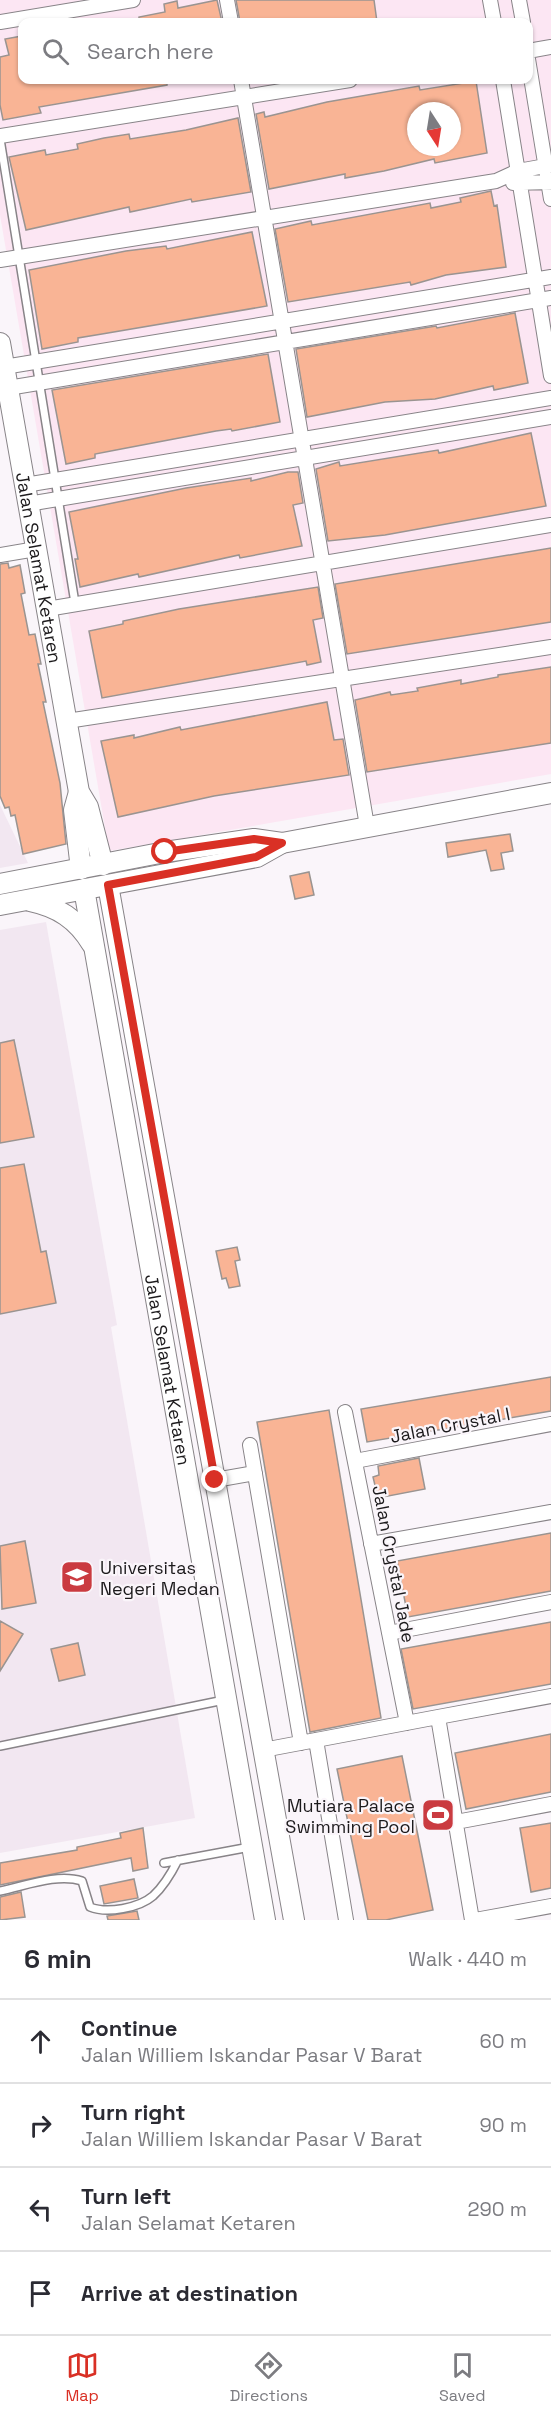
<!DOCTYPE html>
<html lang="en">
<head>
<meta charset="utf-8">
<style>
	body { margin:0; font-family:"Space Grotesk",sans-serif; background:#f7f7f7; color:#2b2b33 }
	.compass { position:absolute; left:407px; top:102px; width:54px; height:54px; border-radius:50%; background:#fff; box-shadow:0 2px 4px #0004; rotate:168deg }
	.stop { position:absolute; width:18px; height:18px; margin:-14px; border:4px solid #d93025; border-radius:50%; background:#fff }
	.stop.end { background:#d93025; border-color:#fff; box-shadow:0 2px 6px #0008 }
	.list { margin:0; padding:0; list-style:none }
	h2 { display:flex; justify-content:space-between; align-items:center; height:78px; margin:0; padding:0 24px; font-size:26px }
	h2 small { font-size:20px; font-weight:400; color:#7c7c81 }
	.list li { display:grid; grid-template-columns:39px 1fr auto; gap:18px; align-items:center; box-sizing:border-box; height:84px; padding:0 24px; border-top:2px solid #e1e1e2 }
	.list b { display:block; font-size:22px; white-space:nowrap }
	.list p { margin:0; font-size:20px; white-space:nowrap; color:#7c7c81 }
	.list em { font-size:20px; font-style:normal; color:#7c7c81 }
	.icon { flex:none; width:33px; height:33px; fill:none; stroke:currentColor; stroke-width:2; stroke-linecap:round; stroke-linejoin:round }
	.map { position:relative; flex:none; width:551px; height:1920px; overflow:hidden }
	.search { position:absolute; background:#fff; box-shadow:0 2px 4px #0004; left:18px; right:18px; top:18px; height:66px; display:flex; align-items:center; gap:15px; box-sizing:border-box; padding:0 21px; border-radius:12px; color:#7c7c81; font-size:22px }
	.sheet { height:414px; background:#fff }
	nav { display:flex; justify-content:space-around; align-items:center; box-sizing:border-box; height:84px; border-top:2px solid #e1e1e2; background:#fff; font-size:16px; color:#7c7c81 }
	nav a { display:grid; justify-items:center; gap:3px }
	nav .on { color:#d93025 }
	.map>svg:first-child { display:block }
	.commercial { fill:#fce6f3; fill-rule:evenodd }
	.built { fill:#f2e7f1 }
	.building { fill:#f9b495; stroke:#9a9491; stroke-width:1.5; fill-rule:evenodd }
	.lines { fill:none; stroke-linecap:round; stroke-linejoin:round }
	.lane-casing { stroke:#888488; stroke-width:10 }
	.street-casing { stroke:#888488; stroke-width:16 }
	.secondary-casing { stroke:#888488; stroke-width:22 }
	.lane { stroke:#fff; stroke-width:7 }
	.street { stroke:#fff; stroke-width:14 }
	.secondary { stroke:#fff; stroke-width:20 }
	.route { stroke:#d93025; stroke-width:8 }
	.labels { text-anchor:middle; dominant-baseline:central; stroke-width:4.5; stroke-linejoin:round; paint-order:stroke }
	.street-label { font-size:18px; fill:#1c1a1c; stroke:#faf5fa }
	.poi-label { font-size:18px; fill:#1c1a1c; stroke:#faf5fa; text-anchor:start }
</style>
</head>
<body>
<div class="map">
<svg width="551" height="1920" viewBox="0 0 551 1920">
	<rect width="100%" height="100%" fill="#faf5fa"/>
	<!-- commercial -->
	<path class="commercial" d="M0 0H551V774L109 851 0 215ZM22 22H528V80H22ZM416 111H452V147H416Z"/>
	<!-- built -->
	<path class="built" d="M0 805 28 863 0 868Z
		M46 922 117 1325 111 1327 195 1818 0 1853V930Z"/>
	<!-- building -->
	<path class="building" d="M217 0 222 22H139V17L165 12 164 4 177 1 178 8Z
		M236 0H374L377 22H240Z
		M22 36V80H167V85L39 107 41 113 3 120 0 105V57L9 55 5 39Z
		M476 81 487 153 435 163 434 159 384 171 345 178V174L269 189 256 114 264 112 265 117 327 102 419 86 420 90ZM416 111H452V147H416Z
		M238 118 251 192 192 202 191 199 130 212 129 207 26 230 9 157 45 150 46 155 78 149 77 144 104 138 129 134 130 139 186 130Z
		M491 191 494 206 497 205 506 267 446 275 411 285 410 282 288 302 275 229 311 221 312 225 430 203 431 208 461 202 460 198Z
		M252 232 267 306 102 334 78 338V342L42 349 29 270 126 251 166 246 167 249Z
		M515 313 528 383 494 390 493 386 435 399 385 402 307 417 296 349 436 326 437 328Z
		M268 354 280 422 232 431 231 429 216 431 116 450 95 454V458L66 464 52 390Z
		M531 433 546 506 385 535 328 541 316 469 339 462 340 466 438 450 439 453Z
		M288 472H298L303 503 293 505 302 546 240 558 239 555 139 577 138 574 80 587 75 559H78L69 512 186 488 251 478V481Z
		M551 548V622L347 654 335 584Z
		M8 563 9 568 20 565 25 593 21 594 29 635 35 634 41 664H38L46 702H43L60 783 66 844 23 854 15 815 11 816 9 807 5 808 0 796V564Z
		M318 587 323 618 313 620 321 662 307 665 306 661 102 698 89 631 123 624V621L179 609Z
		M551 667V743L367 772 355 700 390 692 391 695 418 691 417 688 461 680V684L498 677V675Z
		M327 702 334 740 343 739 349 775 214 796 118 817 101 741 134 735V738L180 727 181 730Z
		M510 834 513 851 501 853 504 869 491 871 486 850 448 857 446 843Z
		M309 872 314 895 295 899 290 876Z
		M14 1040 34 1137 0 1143V1043Z
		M24 1164 41 1252 46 1251 56 1303 0 1314V1168Z
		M237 1247 240 1260 235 1261 240 1286 229 1288 226 1278 222 1279 216 1251Z
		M551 1377V1411L367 1442 361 1409Z
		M329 1410 381 1718 310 1732 257 1422Z
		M419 1458 425 1489 378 1498 373 1477 379 1475 378 1466Z
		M551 1533V1591L408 1617 397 1561Z
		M25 1541 36 1603 2 1609 0 1546Z
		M0 1621 23 1634 0 1671Z
		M551 1622V1684L413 1709 401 1649Z
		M78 1643 85 1675 59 1681 51 1649Z
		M551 1734V1792L466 1809 455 1753Z
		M402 1756 433 1910 386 1920H368L337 1769Z
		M551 1823V1888L531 1892 520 1828Z
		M143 1828 148 1868 133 1871 131 1858 0 1885V1863L77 1850V1847L121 1838 120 1833Z
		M134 1879 138 1898 104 1904 100 1886Z
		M21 1892 25 1917 0 1920V1897Z
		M137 1911 139 1920H108L107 1916Z"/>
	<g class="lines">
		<!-- lane casing -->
		<g class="lane-casing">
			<path id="lane" d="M0 139 75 603
				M0 1746 224 1700
				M164 1863 250 1847
				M0 1891C25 1886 57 1873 82 1881L90 1907C107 1914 139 1908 153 1896 164 1886 172 1872 178 1860"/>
		</g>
		<!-- street casing -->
		<g class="street-casing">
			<path id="street" d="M227 0 231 22
				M490 0 494 22
				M519 0 523 22
				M0 22 133 0
				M528 51 551 47
				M528 59 551 199
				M241 80 367 826
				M503 80 551 376
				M0 136 350 80
				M513 183 551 182
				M0 260 496 181 518 171 551 165
				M4 367 551 277
				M8 388 551 298
				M25 485 551 398
				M28 504 551 417
				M0 555 36 549
				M47 609 551 525
				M67 721 551 647
				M345 1412 407 1723
				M250 1445 301 1743
				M355 1461 551 1424
				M215 1480 255 1473
				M371 1544 551 1512
				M389 1633 551 1602
				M438 1717 551 1696
				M316 1740 346 1920
				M263 1750 438 1717 472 1920
				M456 1822 551 1804
				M475 1920 551 1906"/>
		</g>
		<!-- secondary casing -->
		<g class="secondary-casing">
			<g id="secondary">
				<path id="s1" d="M0 343 79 792 88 807 103 865"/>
				<path d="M79 792 74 810 81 869"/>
				<path d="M0 884 165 852 254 839 282 843"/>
				<path d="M108 885 294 1920"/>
				<path id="s2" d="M84 889 265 1920"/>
				<path d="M30 901C58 907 77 919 92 944"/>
				<path d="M0 905 257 857 282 843 551 793"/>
			</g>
		</g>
		<!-- lane -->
		<use href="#lane" class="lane"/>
		<!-- street -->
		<use href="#street" class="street"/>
		<!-- secondary -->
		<use href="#secondary" class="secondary"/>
	</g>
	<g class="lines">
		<!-- route -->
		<path class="route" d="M165 852 254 839 282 843 256 857 108 885 215 1480"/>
	</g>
	<!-- icons -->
	<defs>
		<g id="university-square" transform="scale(1.725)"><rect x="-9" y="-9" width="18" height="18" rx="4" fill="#ca3b40" stroke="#faf5fa"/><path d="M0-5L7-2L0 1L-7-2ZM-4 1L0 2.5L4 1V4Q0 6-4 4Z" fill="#fff"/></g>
		<g id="stadium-square" transform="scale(1.725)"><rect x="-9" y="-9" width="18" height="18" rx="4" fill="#ca3b40" stroke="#faf5fa"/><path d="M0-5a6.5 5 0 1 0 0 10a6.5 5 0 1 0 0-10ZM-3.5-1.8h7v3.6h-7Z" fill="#fff"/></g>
	</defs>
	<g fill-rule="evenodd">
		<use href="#university-square" x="77" y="1577"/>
		<use href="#stadium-square" x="438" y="1815"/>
	</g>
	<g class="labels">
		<!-- street labels -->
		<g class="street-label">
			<text stroke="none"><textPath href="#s1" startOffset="228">Jalan Selamat Ketaren</textPath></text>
			<text stroke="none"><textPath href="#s2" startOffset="488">Jalan Selamat Ketaren</textPath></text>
			<text transform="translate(450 1425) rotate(-11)">Jalan Crystal I</text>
			<text transform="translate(394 1564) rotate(79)">Jalan Crystal Jade</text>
		</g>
		<!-- poi labels -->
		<g class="poi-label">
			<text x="100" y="1567">Universitas<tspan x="100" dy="21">Negeri Medan</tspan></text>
			<text x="415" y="1805" text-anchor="end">Mutiara Palace<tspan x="415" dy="21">Swimming Pool</tspan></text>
		</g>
	</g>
</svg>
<svg class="compass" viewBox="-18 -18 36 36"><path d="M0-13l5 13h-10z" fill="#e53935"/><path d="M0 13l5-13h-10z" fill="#7c7c81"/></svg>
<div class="stop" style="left:165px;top:852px"></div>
<div class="stop end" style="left:215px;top:1480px"></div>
<div class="search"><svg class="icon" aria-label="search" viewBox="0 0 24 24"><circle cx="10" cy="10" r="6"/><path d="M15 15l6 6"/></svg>Search here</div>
</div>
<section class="sheet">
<h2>6 min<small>Walk · 440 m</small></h2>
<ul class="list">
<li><svg class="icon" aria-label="ahead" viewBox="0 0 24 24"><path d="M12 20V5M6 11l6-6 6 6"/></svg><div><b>Continue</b><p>Jalan Williem Iskandar Pasar V Barat</p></div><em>60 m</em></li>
<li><svg class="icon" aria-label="right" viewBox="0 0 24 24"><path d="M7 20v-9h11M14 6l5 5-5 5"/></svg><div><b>Turn right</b><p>Jalan Williem Iskandar Pasar V Barat</p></div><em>90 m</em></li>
<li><svg class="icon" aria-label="left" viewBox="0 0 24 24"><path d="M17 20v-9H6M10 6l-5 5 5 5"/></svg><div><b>Turn left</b><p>Jalan Selamat Ketaren</p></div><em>290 m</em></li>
<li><svg class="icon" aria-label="arrive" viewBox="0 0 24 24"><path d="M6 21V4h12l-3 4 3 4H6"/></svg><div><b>Arrive at destination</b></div></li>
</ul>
</section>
<nav>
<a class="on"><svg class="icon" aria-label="map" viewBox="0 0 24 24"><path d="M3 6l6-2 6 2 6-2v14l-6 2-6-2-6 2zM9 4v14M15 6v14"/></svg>Map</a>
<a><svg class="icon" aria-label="directions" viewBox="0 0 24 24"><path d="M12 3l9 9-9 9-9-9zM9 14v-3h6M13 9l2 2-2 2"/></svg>Directions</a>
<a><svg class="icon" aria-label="saved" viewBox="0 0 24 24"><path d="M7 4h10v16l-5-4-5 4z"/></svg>Saved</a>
</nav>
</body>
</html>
